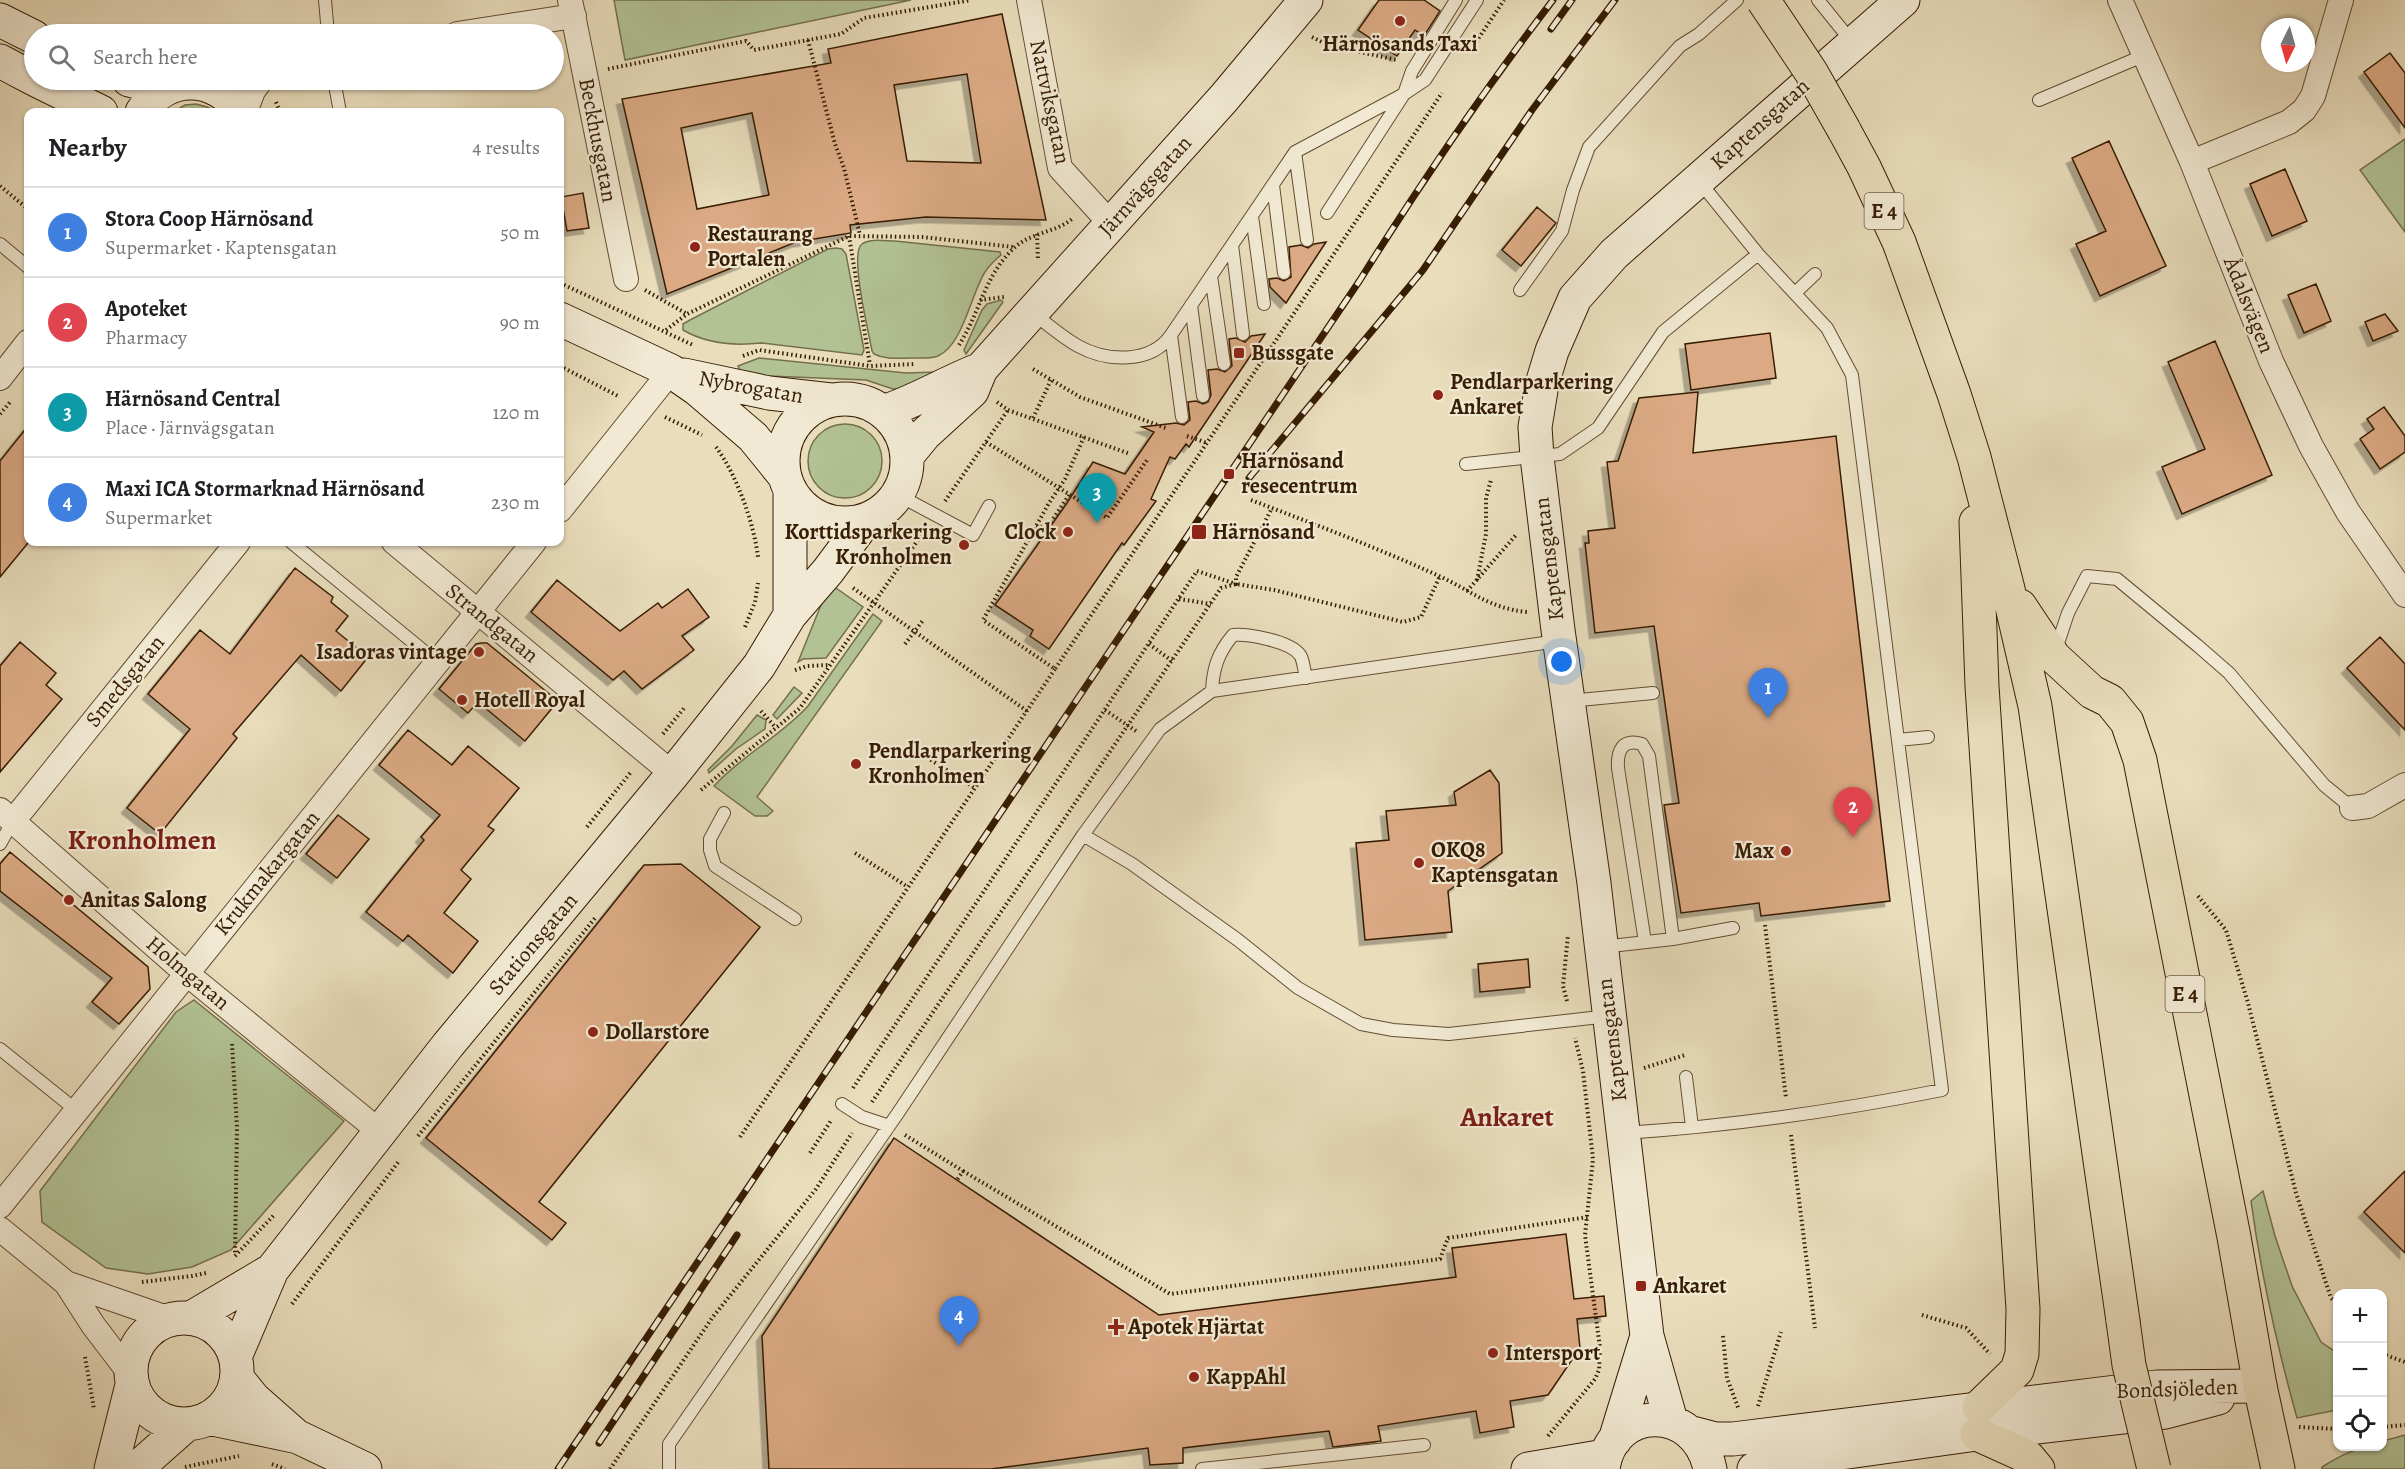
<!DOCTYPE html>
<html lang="en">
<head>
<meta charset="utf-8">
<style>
	body { margin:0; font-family:Alegreya,serif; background:#f6f6f6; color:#202124 }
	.controls { position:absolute; right:18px; bottom:18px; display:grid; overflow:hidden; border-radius:12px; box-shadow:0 2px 4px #0004 }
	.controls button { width:54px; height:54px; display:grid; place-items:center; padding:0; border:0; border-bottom:2px solid #e0e0e0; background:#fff; color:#202124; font:30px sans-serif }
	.compass { position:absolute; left:2261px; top:18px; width:54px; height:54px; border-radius:50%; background:#fff; box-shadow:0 2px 4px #0004; rotate:185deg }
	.you { position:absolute; left:1562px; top:662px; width:21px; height:21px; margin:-15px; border:4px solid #fff; border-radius:50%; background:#1a73e8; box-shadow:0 0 0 9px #1a73e833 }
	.badge { display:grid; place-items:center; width:39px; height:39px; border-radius:50%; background:#8f2418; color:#fff; font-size:20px; font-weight:700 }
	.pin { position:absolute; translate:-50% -50px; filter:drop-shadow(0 2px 3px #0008) }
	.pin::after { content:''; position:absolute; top:32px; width:21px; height:18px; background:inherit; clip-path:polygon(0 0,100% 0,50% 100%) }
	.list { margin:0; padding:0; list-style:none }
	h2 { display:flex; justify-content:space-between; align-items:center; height:78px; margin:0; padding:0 24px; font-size:26px }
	h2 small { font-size:20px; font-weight:400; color:#757577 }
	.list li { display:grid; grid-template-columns:39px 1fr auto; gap:18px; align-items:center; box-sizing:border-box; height:90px; padding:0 24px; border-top:2px solid #e0e0e0 }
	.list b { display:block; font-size:22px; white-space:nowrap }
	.list p { margin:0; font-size:20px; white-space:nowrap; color:#757577 }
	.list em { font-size:20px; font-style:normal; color:#757577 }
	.icon { flex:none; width:33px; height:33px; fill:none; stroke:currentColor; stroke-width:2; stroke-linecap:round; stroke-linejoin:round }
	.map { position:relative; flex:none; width:2405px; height:1469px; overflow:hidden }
	.search { position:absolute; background:#fff; box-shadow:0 2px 4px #0004; left:24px; top:24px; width:540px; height:66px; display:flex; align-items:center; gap:15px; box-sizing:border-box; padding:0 21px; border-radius:33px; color:#757577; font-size:22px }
	.panel { position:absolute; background:#fff; box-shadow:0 2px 4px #0004; left:24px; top:108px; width:540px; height:438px; border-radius:12px }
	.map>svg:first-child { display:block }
	.green { fill:#b2c294; stroke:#74704c; stroke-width:1.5 }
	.building { fill:#dbaa84; stroke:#371d04; stroke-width:1.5; fill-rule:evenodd; filter:url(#shadow) }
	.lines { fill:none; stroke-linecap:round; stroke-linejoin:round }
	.lane-casing { stroke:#644d32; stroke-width:14 }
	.street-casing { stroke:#644d32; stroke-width:26 }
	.secondary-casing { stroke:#371d04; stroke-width:35 }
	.highway-casing { stroke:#371d04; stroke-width:35 }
	.path { stroke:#371d04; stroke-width:4; stroke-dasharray:1.5 3; stroke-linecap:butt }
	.lane { stroke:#f1e9d3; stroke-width:12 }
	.street { stroke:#f1e9d3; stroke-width:24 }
	.secondary { stroke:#f1e9d3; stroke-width:33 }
	.highway { stroke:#e9ddbc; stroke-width:33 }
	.rail-casing { stroke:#371d04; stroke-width:7 }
	.rail { stroke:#f1e9d3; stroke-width:4.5; stroke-dasharray:14; stroke-linecap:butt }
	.highway-bridge-casing { stroke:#371d04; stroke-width:35; stroke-linecap:butt }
	.highway-bridge { stroke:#e9ddbc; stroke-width:33 }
	.poi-dot { fill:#8f2418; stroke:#f1e9d3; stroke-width:2 }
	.labels { text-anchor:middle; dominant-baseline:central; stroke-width:4.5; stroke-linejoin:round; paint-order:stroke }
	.shield { fill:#f1e9d3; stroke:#6f5a42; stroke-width:1.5 }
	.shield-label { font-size:21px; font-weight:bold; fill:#371d04 }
	.poi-label { font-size:22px; font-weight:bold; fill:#371d04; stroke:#f1e9d3; text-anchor:start }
	.street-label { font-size:22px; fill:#371d04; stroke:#f1e9d3 }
	.district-label { font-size:28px; font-weight:bold; fill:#7a1f14; stroke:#f1e9d3 }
</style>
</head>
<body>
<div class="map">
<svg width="2405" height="1469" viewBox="0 0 2405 1469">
	<defs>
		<filter id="shadow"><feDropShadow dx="-5.5" dy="5.5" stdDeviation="0" flood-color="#0004"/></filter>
	</defs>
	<rect width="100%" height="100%" fill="#e9ddbc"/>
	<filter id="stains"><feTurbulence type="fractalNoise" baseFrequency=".00333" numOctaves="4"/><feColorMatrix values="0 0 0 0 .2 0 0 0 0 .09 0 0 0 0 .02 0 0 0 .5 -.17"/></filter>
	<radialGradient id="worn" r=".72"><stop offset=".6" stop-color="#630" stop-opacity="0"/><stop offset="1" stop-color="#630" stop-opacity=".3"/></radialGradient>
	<!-- green -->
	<path class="green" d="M614 0H911L625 60Z
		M196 104 207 107 216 112H173L185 105Z
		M2405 139V232L2360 170Z
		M895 241 1000 252 1001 255C995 260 989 266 985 272 971 294 963 345 938 356 930 359 920 358 911 358 899 358 886 360 874 354L872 351C869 333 849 253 862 244 869 238 886 241 895 241Z
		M836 248 842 249 846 254 864 350 862 355 761 343C734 346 707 344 683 330V324L690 320 828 249Z
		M1001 300 1003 302 966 354 964 350 982 310 987 304Z
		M759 358 906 373 935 372 909 388 893 389 866 380 769 376 741 373 738 366Z
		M808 461a37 37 0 1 1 74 0a37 37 0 1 1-74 0Z
		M833 586 863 607 826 658 803 659 798 662 821 605Z
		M873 614 882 621 757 797 773 811 767 816H755L714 786C742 755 780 737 808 706Z
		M794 687 802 693 777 719 773 715Z
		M757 715 766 720 765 729 736 749 709 773 708 770 732 746Z
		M194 1000 344 1121 231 1250 192 1267 148 1274 106 1268 42 1222 40 1191 176 1012Z
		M2263 1191 2275 1236 2292 1286 2321 1342 2337 1353V1410L2297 1418C2277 1346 2261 1275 2251 1201Z
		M2405 1435V1469H2322V1467C2343 1454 2358 1446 2382 1446L2383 1441Z"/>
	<!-- building -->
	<path class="building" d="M1379 0H1424L1440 11 1424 36 1415 30 1397 56 1358 30Z
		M1002 14 1046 220 926 217 850 225 851 233 796 242 667 294 622 99 831 63 828 49ZM967 74 981 163 907 161 894 85ZM752 113 769 195 697 209 681 128Z
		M2390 53 2405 73V128L2364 72Z
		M2109 141 2166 266 2100 296 2076 244 2106 231 2072 158Z
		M2285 169 2307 221 2272 236 2250 184Z
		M583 193 589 228 567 231 561 197Z
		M1537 207 1556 223 1521 266 1502 250Z
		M1326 242 1305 274 1286 303 1270 287 1269 279 1277 278 1284 281 1291 277 1289 247 1301 245 1308 248 1314 244Z
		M2316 284 2331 321 2304 333 2288 295Z
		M2385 314 2398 331 2373 341 2365 322Z
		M1770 333 1776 378 1691 390 1685 344Z
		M1265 334 1189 447 1186 444 1175 459 1170 457 1151 499 1156 501 1124 545 1122 543 1049 649 1030 636 1033 630 995 605 1067 503 1093 462 1125 474 1154 432 1142 427 1176 423 1184 425 1190 420 1188 402 1196 401 1203 404 1208 402 1211 395 1208 370 1217 369 1225 372 1232 366 1229 339 1236 338 1245 342 1251 336Z
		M2215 341 2272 475 2182 514 2162 467 2205 449 2168 362Z
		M1698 392 1693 453 1836 436 1890 901 1761 916 1759 903 1681 913 1664 805 1679 803 1654 626 1595 633 1585 543H1589L1588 531 1615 528 1607 462 1618 461 1639 398Z
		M2384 407 2405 436V452L2380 469 2360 439 2374 429 2367 419Z
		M28 426V543L0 577V461Z
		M295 568 333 597 331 602 348 616 336 631 368 657 341 691 301 655 233 734 237 738 160 834 127 808 190 729 148 694 200 630 230 654Z
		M557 580 620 631 658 603 662 608 688 589 709 617 682 636 694 650 642 689 624 671 613 680 531 612Z
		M2380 637 2405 664V730L2347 668Z
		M20 642 56 673 46 685 62 699 0 772V666Z
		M481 643H487L558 701 525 741 478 702 468 713 439 689 476 644Z
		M408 730 452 765 468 746 519 788 488 826 494 830 461 870 471 879 444 913 478 941 453 973 408 935 403 941 366 912 424 840 421 837 440 815 379 765Z
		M1490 770 1499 783 1502 853 1448 891 1452 932 1365 940 1356 843 1389 840 1386 811 1456 805 1454 792Z
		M338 815 369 839 337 878 306 854Z
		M10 852 148 967 150 989 119 1024 92 1002 112 978 0 891V864Z
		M681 864 760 927 539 1202 566 1223 552 1240 426 1138 644 865Z
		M1528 959 1530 987 1480 992 1478 964Z
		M894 1138 1159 1315 1456 1277 1452 1248 1566 1234 1574 1299 1604 1296 1606 1316 1577 1319 1580 1348 1548 1395 1510 1401 1514 1427 1480 1433 1476 1411 1378 1426 1381 1441 1333 1447 1329 1431 1183 1448V1463L1150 1465 1148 1448 991 1469H769L762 1336Z
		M2405 1171V1253L2364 1212Z"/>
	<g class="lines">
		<!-- lane casing -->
		<g class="lane-casing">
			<path id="lane" d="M325 0 328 34
				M1818 0 1852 42
				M334 80 340 112
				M2039 100 2145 55
				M1295 152 1307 240
				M1273 185 1284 273
				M1327 213 1404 94 1425 80 1477 0
				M1252 216 1264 304
				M0 244 28 267
				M1232 245 1243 334
				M1211 276 1224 364
				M1520 290 1562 231 1573 190 1589 147 1680 46 1699 34 1737 0
				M1795 293 1815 274
				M1191 305 1203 396
				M1033 313C1047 324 1062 337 1078 346 1107 362 1151 364 1171 335L1295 152 1404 94 1412 71 1456 0
				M1171 335 1182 417
				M1466 464 1560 454 1598 428 1663 332 1758 254
				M898 495 973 535 989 506
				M291 542 437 662
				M2055 652 2068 613 2087 576 2117 579 2198 646 2229 673 2324 785 2352 808
				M1212 691C1213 668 1218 653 1233 635 1249 634 1290 641 1300 655 1304 661 1304 671 1306 678
				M1569 701 1653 693
				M1898 740 1928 737
				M724 813 710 839V850L715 866 795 919
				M1083 835 1132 864 1238 940 1298 988 1361 1024 1393 1030 1449 1034 1609 1016
				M0 844 13 821
				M1645 942 1618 768C1617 751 1622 738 1642 744L1649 756 1673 939
				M1602 947 1673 939 1733 928
				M0 1049 76 1110
				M1686 1077 1692 1127
				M842 1104 862 1117 889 1126
				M1624 1133C1730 1126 1837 1111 1942 1090L1852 375 1827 328 1758 254 1699 181
				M669 1469V1444L898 1113 1083 835 1160 729 1212 691 1558 641
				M1202 1469 1424 1445"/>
		</g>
		<!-- street casing -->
		<g class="street-casing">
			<path id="street" d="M570 0 626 279
				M1029 0 1060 168 1111 224
				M2120 0 2192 162 2271 361 2311 446 2348 512 2405 595
				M457 34 574 16
				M245 112 253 91 261 80
				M2192 162 2289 122 2304 110 2313 96 2341 0
				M0 378 28 342
				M560 510 671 371
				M394 542 673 774
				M2352 808 2368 806 2405 785
				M0 810 186 973 379 1131
				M13 821 238 542
				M0 1206 534 542
				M0 1229 66 1283 93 1325 131 1375
				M66 1283 170 1319"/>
		</g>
		<!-- secondary casing -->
		<g class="secondary-casing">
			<path id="secondary" d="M0 20 34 37
				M0 61 34 79
				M36 80 101 112
				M129 80 165 89
				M142 112C166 73 216 74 241 112
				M560 319 671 371 697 389 753 437 783 474
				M684 375 769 393 831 400
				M783 461a62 62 0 1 1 124 0a62 62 0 1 1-124 0Z
				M883 412C917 401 947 382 981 369
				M907 456 925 434 972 391 981 369 1224 98 1306 0
				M790 492V615
				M191 1318 272 1270
				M131 1371a53 53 0 1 1 106 0a53 53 0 1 1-106 0Z
				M235 1357 272 1270 448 1045 673 774 759 666 790 615 828 571 866 520
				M237 1378 254 1399 296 1436
				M208 1418 298 1437 365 1469
				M1671 1421 1647 1336 1594 883 1558 630 1537 457 1535 427 1542 384 1552 351 1575 298 1614 254 1903 0
				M1692 1433 1715 1439H1733L2157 1387 2260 1386
				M1615 1440 1647 1336
				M111 1469 132 1385
				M136 1469 187 1424
				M1528 1469 1605 1456
				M1603 1469C1611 1405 1696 1402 1710 1469
				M1754 1469 1840 1453 1977 1434 2165 1412 2218 1398"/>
		</g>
		<!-- highway casing -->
		<g class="highway-casing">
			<path id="highway" d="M1844 130 1864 167 1899 242 1954 394 1974 457 2007 585 2035 706 2123 1321
				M1976 522 1982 686 2023 1309 2022 1354 2017 1370 1979 1407
				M2020 606 2054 657 2092 692 2110 701 2127 722 2140 760 2234 1237 2260 1386 2278 1469
				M1977 1434 2028 1457 2038 1469"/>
		</g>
		<!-- path -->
		<path class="path" d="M1312 37 1328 45 1397 60
			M808 40 835 144 844 168 860 235
			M1476 42 1504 0
			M608 69 746 41 754 50 841 34 864 18 971 0
			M276 102 280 112
			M0 186 28 209
			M1037 234 1038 260
			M849 236 870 365
			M560 283 693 345
			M645 290 687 314
			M980 300 1004 297
			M666 330 687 314 849 236 922 237 1014 247
			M959 345C980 313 984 276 1014 248 1031 232 1056 233 1073 218
			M743 356 759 350 870 366 916 364
			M560 366 620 397
			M1033 369 1080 397 1166 428
			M997 402 1008 410 1130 454
			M0 414 11 401
			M665 417 702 435
			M1033 418 1051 380
			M1187 436 1207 443
			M1084 437 1065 479 1049 503 983 620 1055 669 1442 93
			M986 442 1107 518 1147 460
			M716 447C737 475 754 524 758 557
			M1251 500C1314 524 1378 548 1439 576 1472 591 1488 608 1527 612
			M945 501 1008 410
			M1036 526 1047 528 1069 495
			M1477 580 1486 534V498L1491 480
			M853 588 1027 711
			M1467 591 1516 535
			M1179 599 1211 604
			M745 627 755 602 758 583
			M905 644 924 619
			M1149 644 1172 661
			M795 670 807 666 829 665
			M1105 710 1136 731
			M761 711 776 728
			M663 734 685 707
			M923 755 975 788
			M701 790 800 708 925 530
			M587 827 631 772
			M855 853 908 887
			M2198 896 2226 930 2248 1003 2296 1193 2331 1298 2338 1306
			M1765 925 1786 1098
			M1567 1001 1563 986 1568 935
			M232 1044 237 1127 235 1255
			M1644 1068 1685 1055
			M853 1088 1197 571 1236 584V577L1272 508
			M872 1102 1221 588 1236 584 1274 590 1403 622 1421 617 1440 576
			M905 1135 963 1171 957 1180
			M1791 1135 1815 1328
			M418 1136 595 918
			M740 1137 1055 669
			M810 1153 832 1119
			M963 1171 1170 1294 1440 1259 1448 1238 1588 1217
			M235 1256 275 1214
			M142 1282 192 1276 206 1273
			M292 1304 399 1161
			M1922 1315 1966 1328 1990 1354
			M1723 1336 1727 1378 1739 1410
			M2382 1354 2405 1362
			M85 1357 94 1409
			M1758 1406 1781 1332
			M2299 1427 2338 1429
			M2382 1427 2405 1425
			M1548 1436 1595 1379 1599 1370 1600 1348 1585 1235 1593 1159 1583 1071 1575 1038
			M272 1464 285 1469
			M185 1467 239 1456
			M610 1469 712 1318 816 1189 852 1133"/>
		<!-- lane -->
		<use href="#lane" class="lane"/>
		<!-- street -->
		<use href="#street" class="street"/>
		<!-- secondary -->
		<use href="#secondary" class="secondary"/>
		<!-- highway -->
		<use href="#highway" class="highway"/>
		<!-- rail casing -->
		<g class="rail-casing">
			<path id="rail" d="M1551 29 1572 0
				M1249 478 1423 270 1532 110 1615 0
				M599 1443 737 1235
				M558 1469 1360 280C1420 184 1484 90 1553 0"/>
		</g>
		<!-- rail -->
		<use href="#rail" class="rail"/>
		<!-- highway-bridge casing -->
		<g class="highway-bridge-casing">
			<path id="highway-bridge" d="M1763 0 1811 72 1844 130
				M2123 1321 2129 1365 2154 1469"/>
		</g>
		<!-- highway-bridge -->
		<use href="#highway-bridge" class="highway-bridge"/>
	</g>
	<!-- markers -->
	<g class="poi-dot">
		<circle cx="1400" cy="21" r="6"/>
		<circle cx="695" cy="247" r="6"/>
		<rect x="1233" y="347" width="12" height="12" rx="3"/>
		<circle cx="1438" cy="395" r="6"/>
		<rect x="1223" y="468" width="12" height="12" rx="3"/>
		<circle cx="1068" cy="532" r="6"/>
		<rect x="1191" y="524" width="16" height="16" rx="3"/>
		<circle cx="964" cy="545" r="6"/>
		<circle cx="479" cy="652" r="6"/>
		<circle cx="462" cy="700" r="6"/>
		<circle cx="856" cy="764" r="6"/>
		<circle cx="1786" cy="851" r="6"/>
		<circle cx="1419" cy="863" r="6"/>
		<circle cx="69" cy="900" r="6"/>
		<circle cx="593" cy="1032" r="6"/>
		<rect x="1635" y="1280" width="12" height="12" rx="3"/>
		<path d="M1113 1318h6v6h6v6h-6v6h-6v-6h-6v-6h6z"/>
		<circle cx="1493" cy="1353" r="6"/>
		<circle cx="1194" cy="1377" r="6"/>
	</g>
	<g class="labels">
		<!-- shield labels -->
		<g class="shield">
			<rect x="1864.5" y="193" width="39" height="36" rx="4.5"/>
			<rect x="2165.5" y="976" width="39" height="36" rx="4.5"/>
		</g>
		<g class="shield-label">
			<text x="1884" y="211">E 4</text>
			<text x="2185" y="994">E 4</text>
		</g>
		<!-- poi labels -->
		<g class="poi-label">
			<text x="1400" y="44" text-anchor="middle">Härnösands Taxi</text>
			<text x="707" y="234">Restaurang<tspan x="707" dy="25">Portalen</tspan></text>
			<text x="1251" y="353">Bussgate</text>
			<text x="1450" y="382">Pendlarparkering<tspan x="1450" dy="25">Ankaret</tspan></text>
			<text x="1241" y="461">Härnösand<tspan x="1241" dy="25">resecentrum</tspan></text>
			<text x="952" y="532" text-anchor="end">Korttidsparkering<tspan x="952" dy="25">Kronholmen</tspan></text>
			<text x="1056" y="532" text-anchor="end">Clock</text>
			<text x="1212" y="532">Härnösand</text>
			<text x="467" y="652" text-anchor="end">Isadoras vintage</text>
			<text x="474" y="700">Hotell Royal</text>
			<text x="868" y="751">Pendlarparkering<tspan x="868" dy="25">Kronholmen</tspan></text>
			<text x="1431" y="850">OKQ8<tspan x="1431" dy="25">Kaptensgatan</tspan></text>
			<text x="1774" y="851" text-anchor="end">Max</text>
			<text x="81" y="900">Anitas Salong</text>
			<text x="605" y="1032">Dollarstore</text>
			<text x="1653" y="1286">Ankaret</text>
			<text x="1128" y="1327">Apotek Hjärtat</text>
			<text x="1505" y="1353">Intersport</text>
			<text x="1206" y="1377">KappAhl</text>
		</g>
		<!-- street labels -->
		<g class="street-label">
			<text transform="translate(1050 102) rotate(78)">Nattviksgatan</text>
			<text transform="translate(1760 124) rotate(-42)">Kaptensgatan</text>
			<text transform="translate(598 140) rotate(79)">Beckhusgatan</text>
			<text transform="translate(1145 186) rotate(-48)">Järnvägsgatan</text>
			<text transform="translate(2249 305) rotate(68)">Ådalsvägen</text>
			<text transform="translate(751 387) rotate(10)">Nybrogatan</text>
			<text transform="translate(1549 559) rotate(-97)">Kaptensgatan</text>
			<text transform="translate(492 623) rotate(39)">Strandgatan</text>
			<text transform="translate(125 681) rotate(-51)">Smedsgatan</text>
			<text transform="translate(267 873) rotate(-51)">Krukmakargatan</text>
			<text transform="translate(533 944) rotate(-50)">Stationsgatan</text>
			<text transform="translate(188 973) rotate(40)">Holmgatan</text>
			<text transform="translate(1612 1040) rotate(-97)">Kaptensgatan</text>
			<text transform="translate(2177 1389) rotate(-2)">Bondsjöleden</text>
		</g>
		<!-- district labels -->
		<g class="district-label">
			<text x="142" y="840">Kronholmen</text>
			<text x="1507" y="1117">Ankaret</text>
		</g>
	</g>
	<rect width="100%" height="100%" filter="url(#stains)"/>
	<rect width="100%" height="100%" fill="url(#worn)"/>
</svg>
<div class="controls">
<button>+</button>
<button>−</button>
<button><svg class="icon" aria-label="locate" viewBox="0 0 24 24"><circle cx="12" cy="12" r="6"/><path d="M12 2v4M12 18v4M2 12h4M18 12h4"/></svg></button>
</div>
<svg class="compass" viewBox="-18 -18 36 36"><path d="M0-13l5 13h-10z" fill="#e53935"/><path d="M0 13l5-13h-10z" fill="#757577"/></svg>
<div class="you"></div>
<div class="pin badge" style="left:1768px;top:718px;background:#3f7fe0">1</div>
<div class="pin badge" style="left:1853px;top:837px;background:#e0444e">2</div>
<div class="pin badge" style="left:1097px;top:523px;background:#0f9aa8">3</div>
<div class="pin badge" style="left:959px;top:1346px;background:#3f7fe0">4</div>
<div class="search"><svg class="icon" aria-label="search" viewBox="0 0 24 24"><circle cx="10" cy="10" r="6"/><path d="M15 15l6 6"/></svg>Search here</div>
<section class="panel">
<h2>Nearby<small>4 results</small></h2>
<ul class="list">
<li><span class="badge" style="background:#3f7fe0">1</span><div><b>Stora Coop Härnösand</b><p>Supermarket · Kaptensgatan</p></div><em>50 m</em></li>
<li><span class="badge" style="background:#e0444e">2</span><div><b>Apoteket</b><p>Pharmacy</p></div><em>90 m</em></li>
<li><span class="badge" style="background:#0f9aa8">3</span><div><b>Härnösand Central</b><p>Place · Järnvägsgatan</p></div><em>120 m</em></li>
<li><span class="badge" style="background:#3f7fe0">4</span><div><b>Maxi ICA Stormarknad Härnösand</b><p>Supermarket</p></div><em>230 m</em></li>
</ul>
</section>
</div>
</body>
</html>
